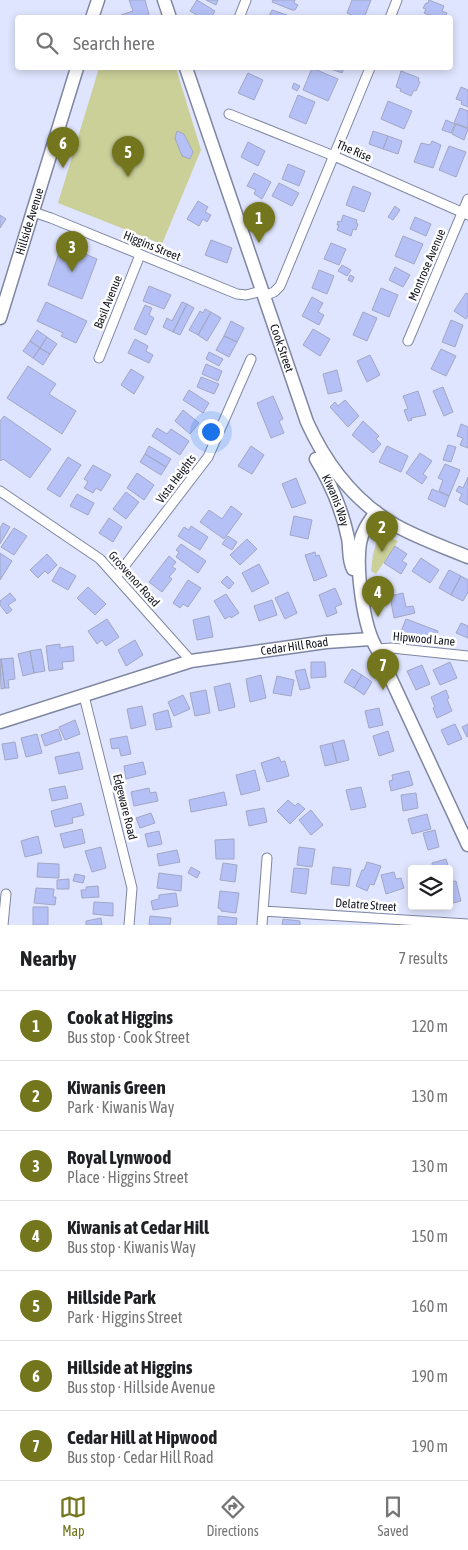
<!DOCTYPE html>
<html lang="en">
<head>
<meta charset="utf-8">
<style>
	body { margin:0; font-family:"Asap Condensed",sans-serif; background:#f6f6f6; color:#202124 }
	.controls { position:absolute; right:15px; bottom:15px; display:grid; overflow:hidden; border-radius:5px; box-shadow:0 2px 8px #0003 }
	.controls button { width:45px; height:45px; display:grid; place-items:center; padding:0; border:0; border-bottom:1px solid #e0e0e0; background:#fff; color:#202124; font:25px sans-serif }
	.you { position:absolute; left:210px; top:431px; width:18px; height:18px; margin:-12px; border:4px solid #fff; border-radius:50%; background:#1a73e8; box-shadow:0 0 0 8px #1a73e833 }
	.badge { display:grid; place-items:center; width:32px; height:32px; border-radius:50%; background:#73761d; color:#fff; font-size:16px; font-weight:700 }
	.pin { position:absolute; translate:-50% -41px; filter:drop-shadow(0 1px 2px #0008) }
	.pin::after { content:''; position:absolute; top:26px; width:18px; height:15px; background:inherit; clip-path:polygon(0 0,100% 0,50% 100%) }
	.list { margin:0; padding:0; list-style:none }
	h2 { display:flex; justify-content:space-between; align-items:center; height:65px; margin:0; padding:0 20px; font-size:21px }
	h2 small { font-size:16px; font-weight:400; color:#757577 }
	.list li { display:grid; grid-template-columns:32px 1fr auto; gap:15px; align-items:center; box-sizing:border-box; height:70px; padding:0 20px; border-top:1px solid #e0e0e0 }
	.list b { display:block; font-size:19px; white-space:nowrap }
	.list p { margin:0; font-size:16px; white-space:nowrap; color:#757577 }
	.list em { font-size:16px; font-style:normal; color:#757577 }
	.icon { flex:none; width:28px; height:28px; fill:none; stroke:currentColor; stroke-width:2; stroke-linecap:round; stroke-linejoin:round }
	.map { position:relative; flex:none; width:468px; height:925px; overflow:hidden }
	.search { position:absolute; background:#fff; box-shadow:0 2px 8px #0003; left:15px; right:15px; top:15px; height:55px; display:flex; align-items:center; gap:12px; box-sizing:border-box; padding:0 18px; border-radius:5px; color:#757577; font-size:19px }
	.sheet { height:555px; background:#fff }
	nav { display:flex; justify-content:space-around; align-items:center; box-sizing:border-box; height:70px; border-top:1px solid #e0e0e0; background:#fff; font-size:14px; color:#757577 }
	nav a { display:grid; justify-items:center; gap:2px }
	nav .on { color:#73761d }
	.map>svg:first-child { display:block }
	.green { fill:#cbcf98 }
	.building { fill:#b5c1f6; stroke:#a1a7c4 }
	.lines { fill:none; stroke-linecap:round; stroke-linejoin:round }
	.street-casing { stroke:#7f86a2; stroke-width:11 }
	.secondary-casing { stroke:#7f86a2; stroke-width:15 }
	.street { stroke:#fff; stroke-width:9 }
	.secondary { stroke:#fff; stroke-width:12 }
	.labels { text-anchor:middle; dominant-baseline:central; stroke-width:5; stroke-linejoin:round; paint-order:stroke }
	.street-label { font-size:12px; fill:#12141e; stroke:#fff }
</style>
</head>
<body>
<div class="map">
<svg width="468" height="925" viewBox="0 0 468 925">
	<rect width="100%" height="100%" fill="#dfe5fe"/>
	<!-- green -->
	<path class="green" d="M99 68H176L201 150 162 244 58 203Z
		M381 534 398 541 376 574 371 571 373 555 378 536Z"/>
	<!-- building -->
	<path class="building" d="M129 0H145L150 18H122L121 15 133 11Z
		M197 0 215 11 211 18H195L197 15 190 11Z
		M206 0H218L216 5Z
		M273 0H295L294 3 298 5 295 10H292L272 2Z
		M352 0H371L364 18H358L347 13Z
		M429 0 444 6 442 11 447 13 445 18H436L424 13 426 9 423 8 426 3H428Z
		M272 10 287 15 290 18H265L266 15 269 16Z
		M312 68 338 79 328 101 303 90Z
		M328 68H344L342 73Z
		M401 71 419 78 418 81 420 82 416 91 414 90 411 96 400 91 401 89 396 87Z
		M248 73 263 80 254 100 238 93Z
		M294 83 300 86 297 91 292 88Z
		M461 87 468 90V107L461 104 462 101 456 99Z
		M298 95 315 102 306 124 289 117Z
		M388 101 412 111 404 129 381 119Z
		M460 108 468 111V128L454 123Z
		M446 120 455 124 451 133 442 130Z
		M456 124 468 129 464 140 452 134Z
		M177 131 184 134 193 152 190 159 182 156 175 138Z
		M373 131 388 136 383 149 369 144Z
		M388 136 402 141 398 154 383 149Z
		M432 141 441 145 433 168 414 162 421 143 430 145Z
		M248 142 265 151 258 166 241 157Z
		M449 146 466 152 456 177 439 170Z
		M288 164 305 171 299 186 282 179Z
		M254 173 271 182 262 199 254 194 256 190 247 186Z
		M279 183 299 193 292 206 272 196Z
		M353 186 371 193 364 212 346 205Z
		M198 201 208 207 205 212 211 215 207 222 203 219 199 226 187 219Z
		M395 206 400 210 393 220 388 217Z
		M0 215 6 219 0 228Z
		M343 215 357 220 356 223 358 224 356 230 353 229 351 236 337 230 339 225H337L338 221 341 222Z
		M415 217 431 224 426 236 410 229Z
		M403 236 423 244 414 264 395 256Z
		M211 240 232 248 227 263 205 255Z
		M331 243 346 249 339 265 324 259Z
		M62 244 97 259 82 299 48 285Z
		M342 265 351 270 347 276 338 271Z
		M395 267 410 275 403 287 389 280Z
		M319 270 334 276 327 294 312 288Z
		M350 275 354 277 352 282 348 280Z
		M149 286 171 295 164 309 143 301Z
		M381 288 398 295 389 317 372 310Z
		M466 293 468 294V315L466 319 454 311Z
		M312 297 323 303 318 312 324 315 319 325 302 316Z
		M46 302 87 321 76 343 61 336 63 333 37 321Z
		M182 302 187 304 173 332 163 327 167 318 172 321Z
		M187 304 194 308 180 335 173 332Z
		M145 305 152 308 149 315 154 318 146 335 134 329Z
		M205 309 211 312 198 335 189 330 200 311 203 313Z
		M211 312 221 318 207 341 198 335Z
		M363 312 377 318 367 341 353 335Z
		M451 320 463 325 455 347 442 342Z
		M231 321 244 328 237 342 224 336Z
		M313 329 330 339 320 356 303 345Z
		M37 330 47 337 40 348 30 341Z
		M224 336 237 342 229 357 216 350Z
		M47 337 57 344 50 354 40 348Z
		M135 339 148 346 146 351 153 355 149 363 128 353Z
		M30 341 40 348 33 358 23 351Z
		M40 348 50 354 43 365 33 358Z
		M441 349 456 356 446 376 431 369Z
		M209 352 223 359 219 366 206 359Z
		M370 355 380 375 367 382 357 361Z
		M206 364 222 371 218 381 202 374Z
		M28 366 56 384 49 394 76 411 62 434 7 398Z
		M131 369 144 377 134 394 121 385Z
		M337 370 342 391 328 394 323 374Z
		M201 377 219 384 214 394 197 387Z
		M443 387 453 412 444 416 433 391Z
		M189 390 209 403 203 413 183 400Z
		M418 391 426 415 411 418 412 420 408 421 404 410 408 409 403 396Z
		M273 396 283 419 279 421 284 433 271 438 257 403Z
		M345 400 359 416 348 427 330 407 335 402 338 406Z
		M183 410 199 423 190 434 175 421Z
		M4 416 51 449 30 478 3 459 1 461 0 460V421Z
		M363 421 379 436 376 439 381 444 373 453 352 435Z
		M461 424 468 427V448L460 445 463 438 457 436Z
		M157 428 167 434 171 429 189 441 180 455 152 436Z
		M448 445 456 447 451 462 443 460Z
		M149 446 171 459 166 467 145 454Z
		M251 446 264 455 252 474 238 466Z
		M387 446 408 456 401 472 379 462Z
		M420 453 432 461 423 474 427 477 422 484 406 473Z
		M145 454 166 467 161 475 140 462Z
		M68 457 81 465 60 497 47 489Z
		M445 464 460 470 449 496 439 491 443 480 438 478Z
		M93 465 111 475 101 491 96 488 93 493 84 488 88 482 84 479Z
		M137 473 154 485 144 500 127 488Z
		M468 477V505L459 500 462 494 456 491 459 486 463 488Z
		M296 478 306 503 292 508 282 484Z
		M432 489 449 496 445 507 428 499Z
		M126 492 139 502 126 519 113 509Z
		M77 494 94 503 88 515 70 506Z
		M231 506 242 514 224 539 200 522 209 510 222 519Z
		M294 516 312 520 308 539 290 535Z
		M109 518 122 527 113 542 99 533Z
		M3 523 10 527 0 544V528Z
		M191 526 208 537 200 550 178 536 184 527 189 530Z
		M14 528 27 536 14 555 1 547Z
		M228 536 237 542 232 550 222 544Z
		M247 539 257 549 240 565 230 555Z
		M181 544 206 561 198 573 176 557 179 552 176 550Z
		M395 546 407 554 402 561 407 564 401 574 384 563Z
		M315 552 316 556 319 555 327 576 314 581 305 555Z
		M0 553 12 561 0 580Z
		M47 554 57 565 48 574 45 571 38 578 30 570Z
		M169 556 176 562 172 567 176 569 169 577 172 579 162 592 149 582Z
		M421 558 439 570 430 583 412 571Z
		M259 564 269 583 252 592 242 573Z
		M60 567 76 576 68 590 52 581Z
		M449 570 461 576 451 595 439 588Z
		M227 576 234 583 229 589 221 582Z
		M461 576 468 580V592L463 601 451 595Z
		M188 580 201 588 188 607 183 604 180 608 173 603Z
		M88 587 106 604 95 615 77 598Z
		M335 588 342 604 335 607 337 613 327 617 319 595Z
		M288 592 297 613 285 619 275 598Z
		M10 593 16 600 8 605 12 610 7 614 0 605V601Z
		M403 593 406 607 413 606 415 613 394 618 390 596Z
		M226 594 239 613 231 618 230 616 225 619 214 601Z
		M272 600 277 615 259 621 254 606Z
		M209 616 213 637 197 640 193 620Z
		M107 619 119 637 106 646 102 640 97 644 88 631Z
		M406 619 438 631 434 641 426 638 424 642 400 634Z
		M461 623 468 626V638L456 633Z
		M135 640 143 655 126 666 118 650Z
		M60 644V648L73 646 74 661 62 662 63 669 49 671 46 646Z
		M41 649 45 671 34 673 30 651Z
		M30 651 34 673 23 676 18 654Z
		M13 658 15 679 8 680 9 688H5L1 659Z
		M0 659H1L5 688 1 689Z
		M311 662H325L326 677 311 678Z
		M450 662 457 678 440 685 433 670Z
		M422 665 430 684 416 690 407 671Z
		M305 669 310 688 300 690 295 671Z
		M352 669 362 675 354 688 344 682Z
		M261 675 266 698 250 702 246 679Z
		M362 675 372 682 364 695 354 688Z
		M277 676 294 680 291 696 273 693Z
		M230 683 235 707 219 711 214 687Z
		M206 690 210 713 195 716 190 693Z
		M446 690 449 698 447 699 452 711 437 718 433 708 435 707 431 697Z
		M183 695 190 709 174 716 168 702Z
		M142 706 146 725 131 729 127 709Z
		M379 708 383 725 369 728 365 711Z
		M168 710 172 727 156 730 153 714Z
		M75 720 80 734 65 740 59 727Z
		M455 724 462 739 448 745 441 730Z
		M468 724V736L467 737 462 727Z
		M58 729 62 740 45 746 41 735Z
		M388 731 394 751 379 756 373 736Z
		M37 734 42 753 26 757 21 738Z
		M127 736 131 754 121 756 119 748 112 749 110 739Z
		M344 740 349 760 337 763 332 743Z
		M15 742 18 758 5 760 2 744Z
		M332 743 337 763 325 766 320 746Z
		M79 752 83 769 59 774 55 757Z
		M279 757 281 762 285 761 289 776 267 782 261 763Z
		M143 762 146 774 126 779 124 766Z
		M255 770 260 790 241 795 236 775Z
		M409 771 413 785 391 791 389 781 393 780 392 775Z
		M65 786 68 798 52 801 49 789Z
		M361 787 366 807 351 810 346 790Z
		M149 788 150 793 156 792 158 801 134 806 131 792Z
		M224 792 227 805 191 812 189 800Z
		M416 793 418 808 403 811 401 795Z
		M288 800 295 806 298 803 305 809 290 824 277 811Z
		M81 803 84 815 72 818 73 823 55 827 51 811Z
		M264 808 267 822 249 826 246 811Z
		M311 810 323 825 311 835 299 820Z
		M151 813 155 823 140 828 136 818Z
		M427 814 431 829 412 834 408 819Z
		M82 829 85 843 64 848 60 834Z
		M435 830 439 847 428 850 423 833Z
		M159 831 162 844 148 847 145 834Z
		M38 836 42 853 25 857 21 841Z
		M234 839V859H216L215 840Z
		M101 847 106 868 92 872 85 851Z
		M299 847 315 849 312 867 297 865Z
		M177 850 180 862 159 866 157 854Z
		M446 859 449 869H433L432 863Z
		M367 862 381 866 374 885 370 884 367 891 356 886 362 870H364Z
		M38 863 59 864V878L37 877Z
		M223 863 237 865 235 882 220 880Z
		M191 867 200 872 197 878 188 873Z
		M333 867 351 869 349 886 331 884Z
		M294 868 309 869 306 894 291 892Z
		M394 872 396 879 401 878 404 888 386 894 381 875Z
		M159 873 182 876 181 891 157 888Z
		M75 874 85 876 83 883 73 881Z
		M69 879V889H57V880Z
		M456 881 461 901 449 904V882Z
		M98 886 99 897 82 898 81 890H86V887Z
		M36 888 54 889 53 897H56L55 905 34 903Z
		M220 891 239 893 236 913 221 911V909L218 908Z
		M176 893 178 906 153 910 151 901 159 899V895Z
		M94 902 113 903V916L93 914Z
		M33 907H48V925H33Z
		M150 916 171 918 170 925H149Z
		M218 916 237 918 236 925H218Z
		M101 918 102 925H86V921Z
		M283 919 300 921V925H282Z"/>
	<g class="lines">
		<!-- street casing -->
		<g class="street-casing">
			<path id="street" d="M239 18 246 0
				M390 18 397 0
				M229 114 334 156 468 215
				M33 212 51 218 237 294 246 295 262 291
				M264 296 274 292 280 286 370 68
				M408 341 468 199
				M99 358 140 255
				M0 491 100 559 191 661
				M116 577 208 457 251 359
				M377 649 392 648 468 656
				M84 696 132 888 129 925
				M263 911 468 924
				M3 925 6 894
				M262 925 267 858"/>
		</g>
		<!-- secondary casing -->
		<g class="secondary-casing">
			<g id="secondary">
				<path d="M164 0 170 18"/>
				<path d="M92 18 98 0"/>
				<path id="s1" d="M186 68 307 422C326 464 354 501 395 525 418 538 444 547 468 557"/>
				<path id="s2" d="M0 318 77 68"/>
				<path id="s3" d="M316 459C331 484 342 509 348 538 350 548 348 560 353 569"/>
				<path d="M376 512C369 522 362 531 360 543 356 569 363 627 377 649L468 845"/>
				<path id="s4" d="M0 722 191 661 326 642 371 639"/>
			</g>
		</g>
		<!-- street -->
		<use href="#street" class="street"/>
		<!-- secondary -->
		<use href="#secondary" class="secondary"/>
	</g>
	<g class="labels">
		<!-- street labels -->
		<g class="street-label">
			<text transform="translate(354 151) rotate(23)">The Rise</text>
			<text stroke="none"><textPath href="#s2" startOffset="101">Hillside Avenue</textPath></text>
			<text transform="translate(152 246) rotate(22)">Higgins Street</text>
			<text transform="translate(427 265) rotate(-67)">Montrose Avenue</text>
			<text transform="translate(108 302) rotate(-68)">Basil Avenue</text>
			<text stroke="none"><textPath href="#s1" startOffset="296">Cook Street</textPath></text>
			<text transform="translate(176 479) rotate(-53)">Vista Heights</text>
			<text stroke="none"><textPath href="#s3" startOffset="46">Kiwanis Way</textPath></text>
			<text transform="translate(134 579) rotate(48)">Grosvenor Road</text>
			<text transform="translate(424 639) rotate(5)">Hipwood Lane</text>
			<text stroke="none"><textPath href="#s4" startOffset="305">Cedar Hill Road</textPath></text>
			<text transform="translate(125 807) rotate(76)">Edgeware Road</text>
			<text transform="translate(366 905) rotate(4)">Delatre Street</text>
		</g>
	</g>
</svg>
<div class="controls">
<button><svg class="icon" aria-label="layers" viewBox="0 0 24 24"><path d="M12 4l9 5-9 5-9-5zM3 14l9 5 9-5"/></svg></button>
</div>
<div class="you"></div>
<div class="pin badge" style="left:259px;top:243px">1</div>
<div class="pin badge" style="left:382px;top:552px">2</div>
<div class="pin badge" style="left:72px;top:272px">3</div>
<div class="pin badge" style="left:378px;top:617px">4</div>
<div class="pin badge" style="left:128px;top:177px">5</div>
<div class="pin badge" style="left:63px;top:168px">6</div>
<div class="pin badge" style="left:383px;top:690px">7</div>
<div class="search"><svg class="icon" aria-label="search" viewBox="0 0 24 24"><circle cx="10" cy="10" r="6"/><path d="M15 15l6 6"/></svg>Search here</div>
</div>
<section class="sheet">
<h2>Nearby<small>7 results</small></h2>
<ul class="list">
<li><span class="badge">1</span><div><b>Cook at Higgins</b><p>Bus stop · Cook Street</p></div><em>120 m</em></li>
<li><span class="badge">2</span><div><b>Kiwanis Green</b><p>Park · Kiwanis Way</p></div><em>130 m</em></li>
<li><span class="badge">3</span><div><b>Royal Lynwood</b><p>Place · Higgins Street</p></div><em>130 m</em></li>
<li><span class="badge">4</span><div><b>Kiwanis at Cedar Hill</b><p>Bus stop · Kiwanis Way</p></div><em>150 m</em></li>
<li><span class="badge">5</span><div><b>Hillside Park</b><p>Park · Higgins Street</p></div><em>160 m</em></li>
<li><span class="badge">6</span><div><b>Hillside at Higgins</b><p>Bus stop · Hillside Avenue</p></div><em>190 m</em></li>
<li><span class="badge">7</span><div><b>Cedar Hill at Hipwood</b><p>Bus stop · Cedar Hill Road</p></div><em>190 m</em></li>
</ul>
</section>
<nav>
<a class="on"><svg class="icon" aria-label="map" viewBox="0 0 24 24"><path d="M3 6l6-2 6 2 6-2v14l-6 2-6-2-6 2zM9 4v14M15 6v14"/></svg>Map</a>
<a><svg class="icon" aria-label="directions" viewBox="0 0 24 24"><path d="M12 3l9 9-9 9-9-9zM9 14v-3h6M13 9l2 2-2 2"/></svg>Directions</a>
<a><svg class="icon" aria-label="saved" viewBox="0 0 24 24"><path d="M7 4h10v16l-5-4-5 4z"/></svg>Saved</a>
</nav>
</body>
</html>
